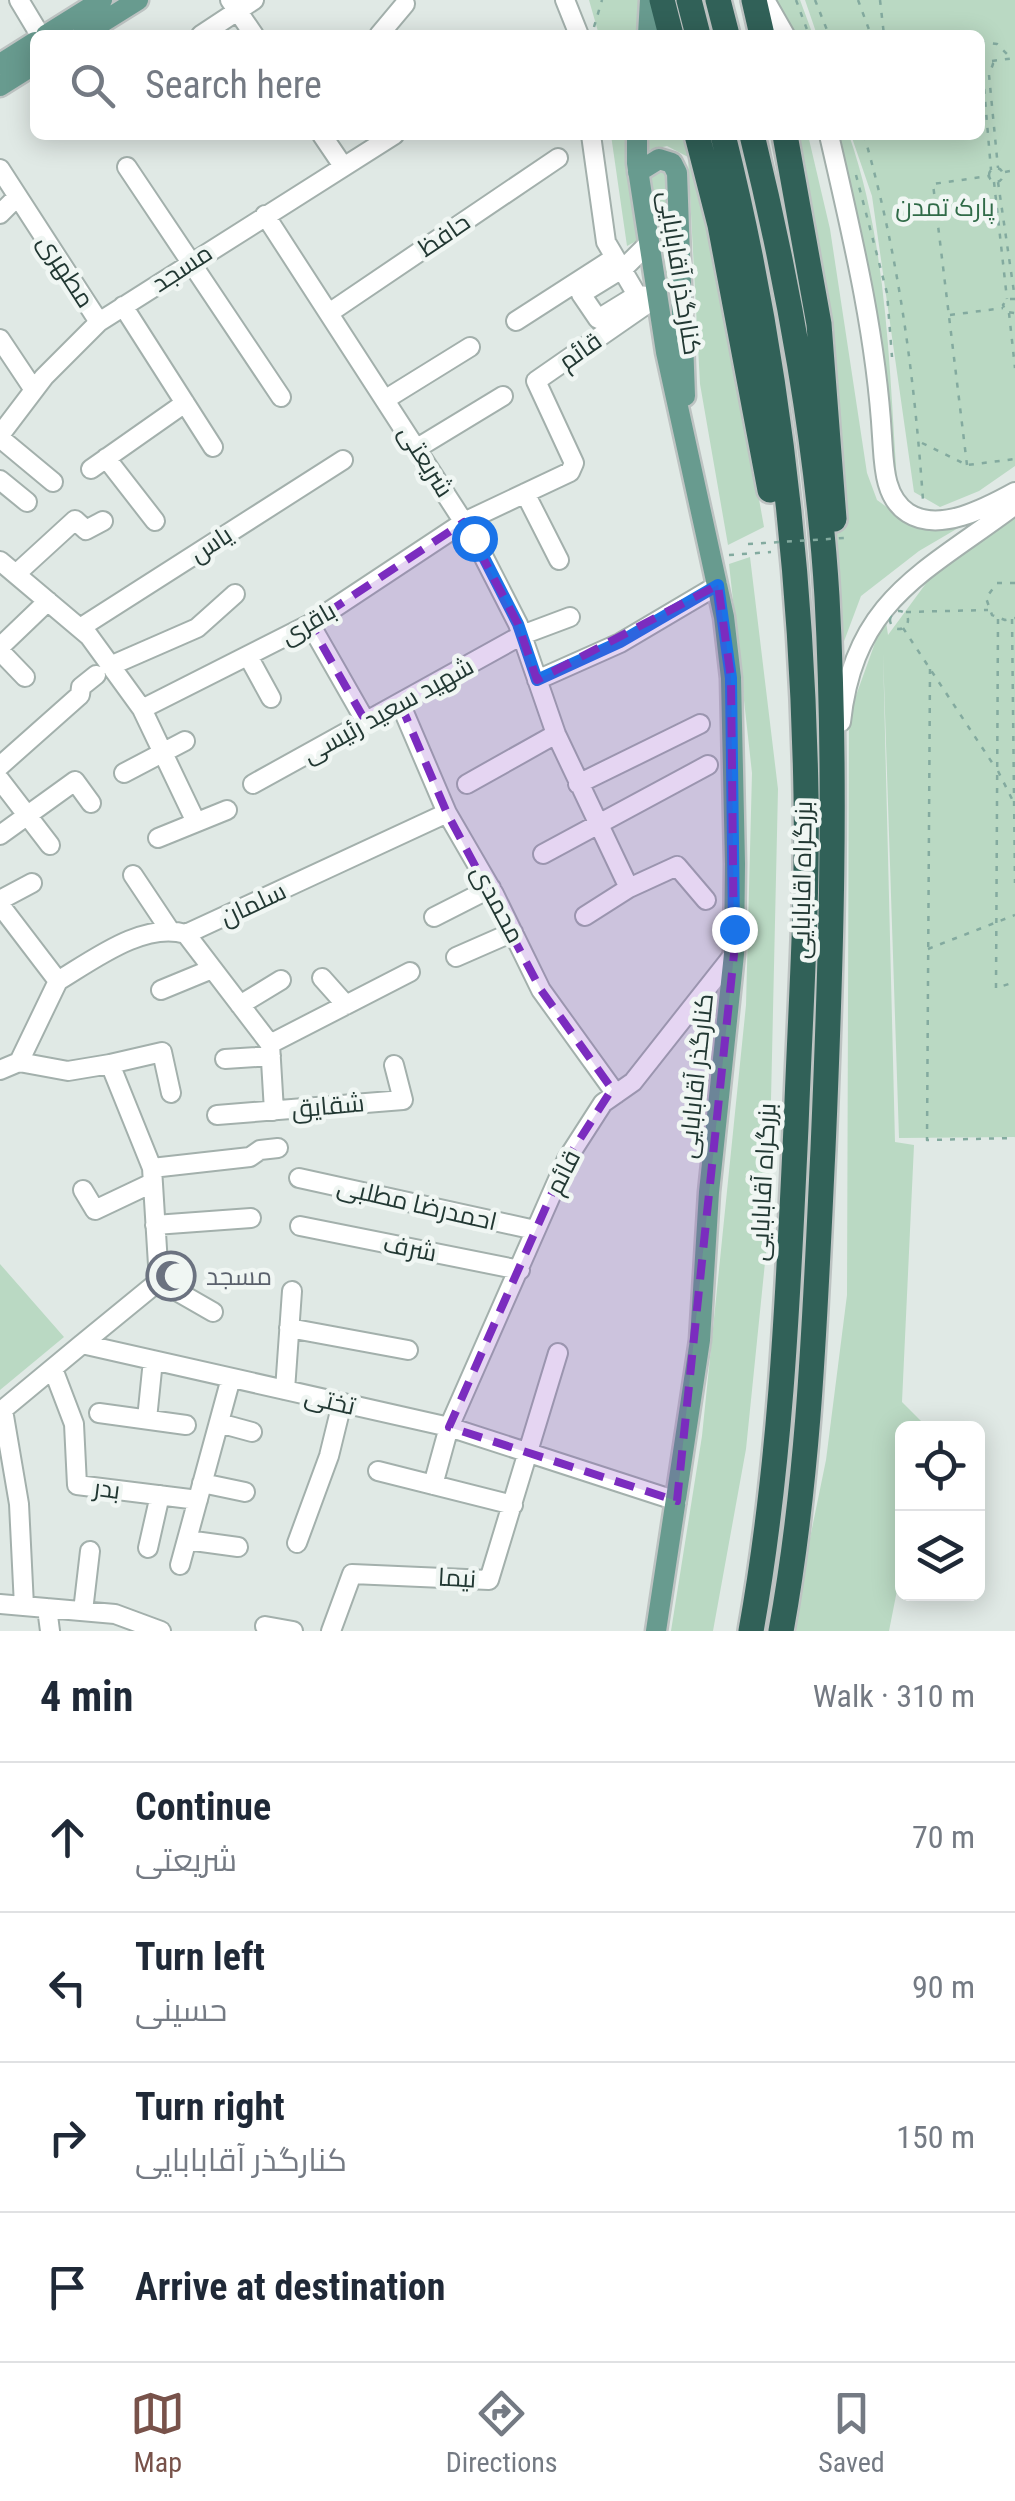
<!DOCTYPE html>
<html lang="en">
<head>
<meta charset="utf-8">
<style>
	body { margin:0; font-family:"Roboto Condensed",Cairo,sans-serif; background:#f2f2f3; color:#1f2937 }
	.controls { position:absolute; right:30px; bottom:30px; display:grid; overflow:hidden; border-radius:15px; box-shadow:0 5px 25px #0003 }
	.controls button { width:90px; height:90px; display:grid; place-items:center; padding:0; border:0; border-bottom:2px solid #e0e1e3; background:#fff; color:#1f2937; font:50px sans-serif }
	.stop { position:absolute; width:30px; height:30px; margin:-22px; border:8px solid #1a73e8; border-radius:50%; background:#fff }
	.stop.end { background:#1a73e8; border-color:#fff; box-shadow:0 2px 10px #0008 }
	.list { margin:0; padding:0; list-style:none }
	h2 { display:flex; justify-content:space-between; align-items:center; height:130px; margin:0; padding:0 40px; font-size:42px }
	h2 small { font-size:32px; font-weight:400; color:#747a83 }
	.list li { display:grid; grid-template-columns:65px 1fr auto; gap:30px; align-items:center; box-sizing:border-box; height:150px; padding:0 40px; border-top:2px solid #e0e1e3 }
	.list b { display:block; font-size:38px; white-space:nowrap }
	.list p { margin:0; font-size:32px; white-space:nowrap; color:#747a83 }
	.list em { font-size:32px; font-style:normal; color:#747a83 }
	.icon { flex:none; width:55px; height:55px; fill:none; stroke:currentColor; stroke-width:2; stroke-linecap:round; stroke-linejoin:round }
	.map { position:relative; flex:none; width:1015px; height:1631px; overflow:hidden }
	.search { position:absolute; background:#fff; box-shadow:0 5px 25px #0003; left:30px; right:30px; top:30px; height:110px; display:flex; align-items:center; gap:25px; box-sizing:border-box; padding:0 35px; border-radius:15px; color:#747a83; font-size:38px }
	.sheet { height:730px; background:#fff }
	nav { display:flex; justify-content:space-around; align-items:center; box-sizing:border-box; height:140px; border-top:2px solid #e0e1e3; background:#fff; font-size:28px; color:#747a83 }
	nav a { display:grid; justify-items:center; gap:5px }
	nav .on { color:#78524a }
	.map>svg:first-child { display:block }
	.green { fill:#bad9c3 }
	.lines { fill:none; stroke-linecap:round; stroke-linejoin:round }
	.minor-casing { stroke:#a3b0ac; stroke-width:22 }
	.major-casing { stroke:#bdc3c2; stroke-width:25 }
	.highway-casing { stroke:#bdc3c2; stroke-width:30 }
	.path { stroke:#83aa9f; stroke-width:2.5; stroke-dasharray:5 8; stroke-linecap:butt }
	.minor { stroke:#fff; stroke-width:18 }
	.major { stroke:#689b8f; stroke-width:20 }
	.highway { stroke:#316158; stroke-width:25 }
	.path-bridge { stroke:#83aa9f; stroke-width:2.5; stroke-dasharray:5 8; stroke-linecap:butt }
	.route { stroke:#1a73e8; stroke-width:12 }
	.marked { fill:#7b2cbf; fill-opacity:0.2; stroke:#7b2cbf; stroke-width:8; stroke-dasharray:20 12; stroke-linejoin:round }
	.labels { text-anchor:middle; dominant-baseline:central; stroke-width:9; stroke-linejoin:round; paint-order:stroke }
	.park-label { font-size:25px; fill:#306b48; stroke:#f0f6f3 }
	.street-label { font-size:25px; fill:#223833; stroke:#f0f6f3 }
	.worship-label { font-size:25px; fill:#5b616d; stroke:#f0f6f3; text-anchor:start }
</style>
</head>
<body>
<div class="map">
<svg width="1015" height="1631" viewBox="0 0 1015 1631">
	<rect width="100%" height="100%" fill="#e0e9e5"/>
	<!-- green -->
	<path class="green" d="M589 0H642L641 35H599Z
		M774 0H800L813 35H792Z
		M805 0H1015V466L979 491 940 507 914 492 872 196 851 135H980V35H817Z
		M611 135H630L642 238 627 246Z
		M649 135H691L698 159 764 527 728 545 700 384 688 157 667 146 649 150Z
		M791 135H808L830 229 867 473 877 500 906 521 982 514 919 551 861 596 843 644 830 408Z
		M831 135H849C889 250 889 375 898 495Z
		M663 167 669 175 677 373 646 170Z
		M1015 517V1137L899 1138 883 652 895 1142 914 1145 902 1402 928 1428H902V1565L889 1631H791L826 1460 847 1295 849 715 885 615 888 635 938 567Z
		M750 557 778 789 768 1233 746 1449 713 1631H671L702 1436 746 1005 752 773 729 564Z
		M0 1264 64 1337 0 1390Z"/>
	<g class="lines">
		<!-- minor casing -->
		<g class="minor-casing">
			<path id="minor" d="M19 0 40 35
				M230 0 254 35
				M565 0 579 35
				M765 0 785 35
				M201 35 254 0
				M379 35 405 4
				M322 135 343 166
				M591 135 606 242 637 295
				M829 135C852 235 876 334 882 436 884 462 883 497 908 513 939 533 986 508 1015 492
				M127 167 281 397
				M0 169 99 322
				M0 214 17 197
				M265 215 474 538 518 624 556 734 629 888
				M649 243 625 267 581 294 598 319 637 295 657 297
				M123 306 213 447
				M329 313 558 158
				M516 321 614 258
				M0 339 34 390
				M386 399 470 347
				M0 435 44 377 99 322 394 135
				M0 438 53 482
				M419 447 503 396
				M106 458 155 521
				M91 469 185 403
				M0 480 27 502
				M525 493 559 560
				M0 561 89 636 142 709 195 820
				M16 574 75 520 86 530 103 521
				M310 624 366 722
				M80 628 343 460
				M0 647 48 601
				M0 651 25 677
				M248 656 271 698
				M110 666 197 628 235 594
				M537 680 620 643 718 585
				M400 703 447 813 494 894 541 990 616 1094
				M142 709 310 624 464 522 570 472 574 463 536 381 657 297
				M841 722C854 599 926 572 1015 505
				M0 766 80 695 81 687 96 675
				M124 773 185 741
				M0 780 50 845
				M253 784 522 635 570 617
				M467 784 556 734
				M578 784 700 724
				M0 835 75 781 91 803
				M158 838 227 810
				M543 854 708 765
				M133 875 169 929
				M0 900 32 883
				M0 905 58 981
				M585 916 629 888 677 866 706 900
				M434 917 491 888
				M186 934 270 1044 274 1111
				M456 957 513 932
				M322 978 346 1005
				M58 981C93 960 144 921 186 934L447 813
				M161 990 212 969
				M240 1005 281 980
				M270 1044 410 972
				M225 1059 271 1056
				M19 1062 68 1071 110 1064 152 1168 159 1281 82 1344
				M110 1064 162 1052 171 1093
				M0 1070 19 1062 58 981
				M217 1115 403 1100 394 1065
				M152 1168 250 1157 260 1150 278 1148
				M299 1178 535 1230
				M83 1190 95 1210 152 1183
				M155 1225 251 1218
				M300 1226 520 1270
				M159 1281 213 1312
				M289 1328 408 1350
				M53 1369 74 1424 77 1485 198 1500
				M285 1390 292 1291
				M3 1410 19 1504 24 1606
				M0 1412 82 1344 449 1427 677 1501
				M99 1413 186 1425
				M147 1419 153 1360
				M219 1423 252 1432
				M378 1471 513 1505
				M202 1483 245 1492
				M433 1485 449 1427 567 1159 603 1103 633 1082 734 954
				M187 1540 238 1547
				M297 1543 329 1456 342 1403
				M148 1548 160 1495
				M180 1565 231 1378
				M0 1604 115 1614 161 1631
				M47 1608 50 1631
				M83 1611 90 1551
				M265 1626 293 1631
				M331 1631 352 1574 489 1580 558 1353"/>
		</g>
		<!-- major casing -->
		<g class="major-casing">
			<path id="major" d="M46 35 102 0
				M82 35 138 0
				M648 35 650 0
				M0 64 35 42
				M0 86 35 64
				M637 135V163L666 352 724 617 731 678 735 864 734 954 709 1192 700 1340 656 1631
				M638 172 659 159 672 163 677 173 685 396"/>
		</g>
		<!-- highway casing -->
		<g class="highway-casing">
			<path id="highway" d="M662 0 671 35
				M689 0 698 35
				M718 0 727 35
				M754 0 762 35
				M697 135 720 225 770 490
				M723 135C777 350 802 573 806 794 808 905 800 1016 796 1127 788 1296 781 1464 751 1631
				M752 135C788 281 818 447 827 597 837 782 831 965 823 1149 815 1311 810 1472 781 1631
				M785 135 819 324 834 519"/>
		</g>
		<!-- path -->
		<path class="path" d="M796 0 809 35
			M815 0 829 35
			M858 0 871 35
			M880 0 884 35
			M594 27 602 0
			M980 42 997 44 1012 59
			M980 58 993 64 989 75
			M992 61 1015 58
			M989 75 998 168
			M983 76 991 170
			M864 135C899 256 914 374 923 500
			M989 175a7 7 0 1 1 14 0a7 7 0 1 1-14 0Z
			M1005 172 1015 170
			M856 175 887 293 892 357
			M994 182 1007 299
			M998 182 1015 299
			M1015 299H1007L1003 305 1006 312 1015 313
			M1009 313 1015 368
			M950 315 1003 308
			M922 443 967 465 1015 459
			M967 465 933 184 989 176
			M729 555 771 552
			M1015 583H997L986 598 992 615 1005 620 1015 618
			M890 620a9 9 0 1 1 18 0a9 9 0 1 1-18 0Z
			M906 612 988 610
			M998 619 996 988 1015 982
			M1012 619 1015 883
			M903 628 993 764
			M930 669 927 1140 1015 1138
			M998 771 1015 805
			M928 949 1015 915"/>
		<!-- minor -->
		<use href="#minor" class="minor"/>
		<!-- major -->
		<use href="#major" class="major"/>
		<!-- highway -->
		<use href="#highway" class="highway"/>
		<!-- path-bridge -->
		<path class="path-bridge" d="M748 544 844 538"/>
	</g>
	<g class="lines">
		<!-- route -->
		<path class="route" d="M474 538 518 624 537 680 620 642 718 585 731 678 734 929"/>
	</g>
	<!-- marked area -->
	<path class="marked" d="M464 522 518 624 537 680 718 585 731 678 734 954 677 1501 449 1427 567 1159 612 1089 541 990 447 813 400 703 366 722 310 624Z"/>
	<!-- icons -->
	<defs>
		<g id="mosque-ring" transform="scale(2.5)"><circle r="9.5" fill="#f0f6f3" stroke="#6b7280" stroke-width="1.5"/><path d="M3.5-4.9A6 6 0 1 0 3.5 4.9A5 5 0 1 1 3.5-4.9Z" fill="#6b7280"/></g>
	</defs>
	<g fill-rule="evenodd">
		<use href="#mosque-ring" x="171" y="1276"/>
	</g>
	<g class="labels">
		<!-- park labels -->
		<g class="park-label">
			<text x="945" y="207">پارک تمدن</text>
		</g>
		<!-- street labels -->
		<g class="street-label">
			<text transform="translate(444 235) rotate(-34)">حافظ</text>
			<text transform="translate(182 268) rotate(-33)">مسجد</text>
			<text transform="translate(66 271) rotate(57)">مطهری</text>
			<text transform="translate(680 273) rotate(81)">کنارگذر آقابابایی</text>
			<text transform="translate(580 351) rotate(-35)">قائم</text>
			<text transform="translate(426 461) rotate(58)">شریعتی</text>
			<text transform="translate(211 544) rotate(-33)">یاس</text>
			<text transform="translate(308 623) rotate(-30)">باقری</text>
			<text transform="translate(388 710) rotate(-29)">شهید سعید رئیسی</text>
			<text transform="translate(802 880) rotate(-89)">بزرگراه اقابابایی</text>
			<text transform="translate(253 904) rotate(-25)">سلمان</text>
			<text transform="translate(498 904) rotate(62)">محمدی</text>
			<text transform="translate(696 1076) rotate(-84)">کنارگذر آقابابایی</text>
			<text transform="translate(328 1106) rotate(-5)">شقایق</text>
			<text transform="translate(563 1172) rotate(-63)">قائم</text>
			<text transform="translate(763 1182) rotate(-87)">بزرگراه آقابابایی</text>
			<text transform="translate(417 1204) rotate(13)">احمدرضا مطلبی</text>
			<text transform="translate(410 1248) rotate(11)">شرف</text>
			<text transform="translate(330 1401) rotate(13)">تختی</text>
			<text transform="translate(107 1489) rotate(7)">بدر</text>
			<text transform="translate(457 1578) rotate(3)">نیما</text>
		</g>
		<!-- worship labels -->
		<g class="worship-label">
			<text x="206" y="1276">مسجد</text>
		</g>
	</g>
</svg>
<div class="controls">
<button><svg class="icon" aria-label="locate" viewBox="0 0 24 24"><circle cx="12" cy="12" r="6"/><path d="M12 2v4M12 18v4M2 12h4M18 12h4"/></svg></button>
<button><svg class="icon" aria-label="layers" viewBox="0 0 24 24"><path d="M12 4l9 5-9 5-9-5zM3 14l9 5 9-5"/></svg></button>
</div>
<div class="stop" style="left:474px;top:538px"></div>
<div class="stop end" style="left:734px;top:929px"></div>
<div class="search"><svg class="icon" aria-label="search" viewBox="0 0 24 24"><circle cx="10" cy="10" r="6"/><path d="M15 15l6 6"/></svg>Search here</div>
</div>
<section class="sheet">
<h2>4 min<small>Walk · 310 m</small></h2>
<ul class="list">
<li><svg class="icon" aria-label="ahead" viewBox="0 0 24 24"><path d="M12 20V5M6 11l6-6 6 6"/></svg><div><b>Continue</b><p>شریعتی</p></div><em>70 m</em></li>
<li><svg class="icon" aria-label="left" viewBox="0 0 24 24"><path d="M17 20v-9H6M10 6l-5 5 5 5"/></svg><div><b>Turn left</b><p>حسینی</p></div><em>90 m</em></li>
<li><svg class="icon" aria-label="right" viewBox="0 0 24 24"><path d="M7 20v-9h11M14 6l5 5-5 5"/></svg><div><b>Turn right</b><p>کنارگذر آقابابایی</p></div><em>150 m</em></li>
<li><svg class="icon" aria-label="arrive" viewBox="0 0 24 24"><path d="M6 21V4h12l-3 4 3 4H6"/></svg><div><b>Arrive at destination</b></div></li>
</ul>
</section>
<nav>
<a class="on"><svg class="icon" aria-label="map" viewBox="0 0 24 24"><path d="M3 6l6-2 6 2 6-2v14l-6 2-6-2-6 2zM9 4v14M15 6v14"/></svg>Map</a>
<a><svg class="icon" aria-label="directions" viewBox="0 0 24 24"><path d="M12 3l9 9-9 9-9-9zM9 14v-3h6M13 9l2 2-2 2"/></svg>Directions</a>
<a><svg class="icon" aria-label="saved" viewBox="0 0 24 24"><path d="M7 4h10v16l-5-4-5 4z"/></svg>Saved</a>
</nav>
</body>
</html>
